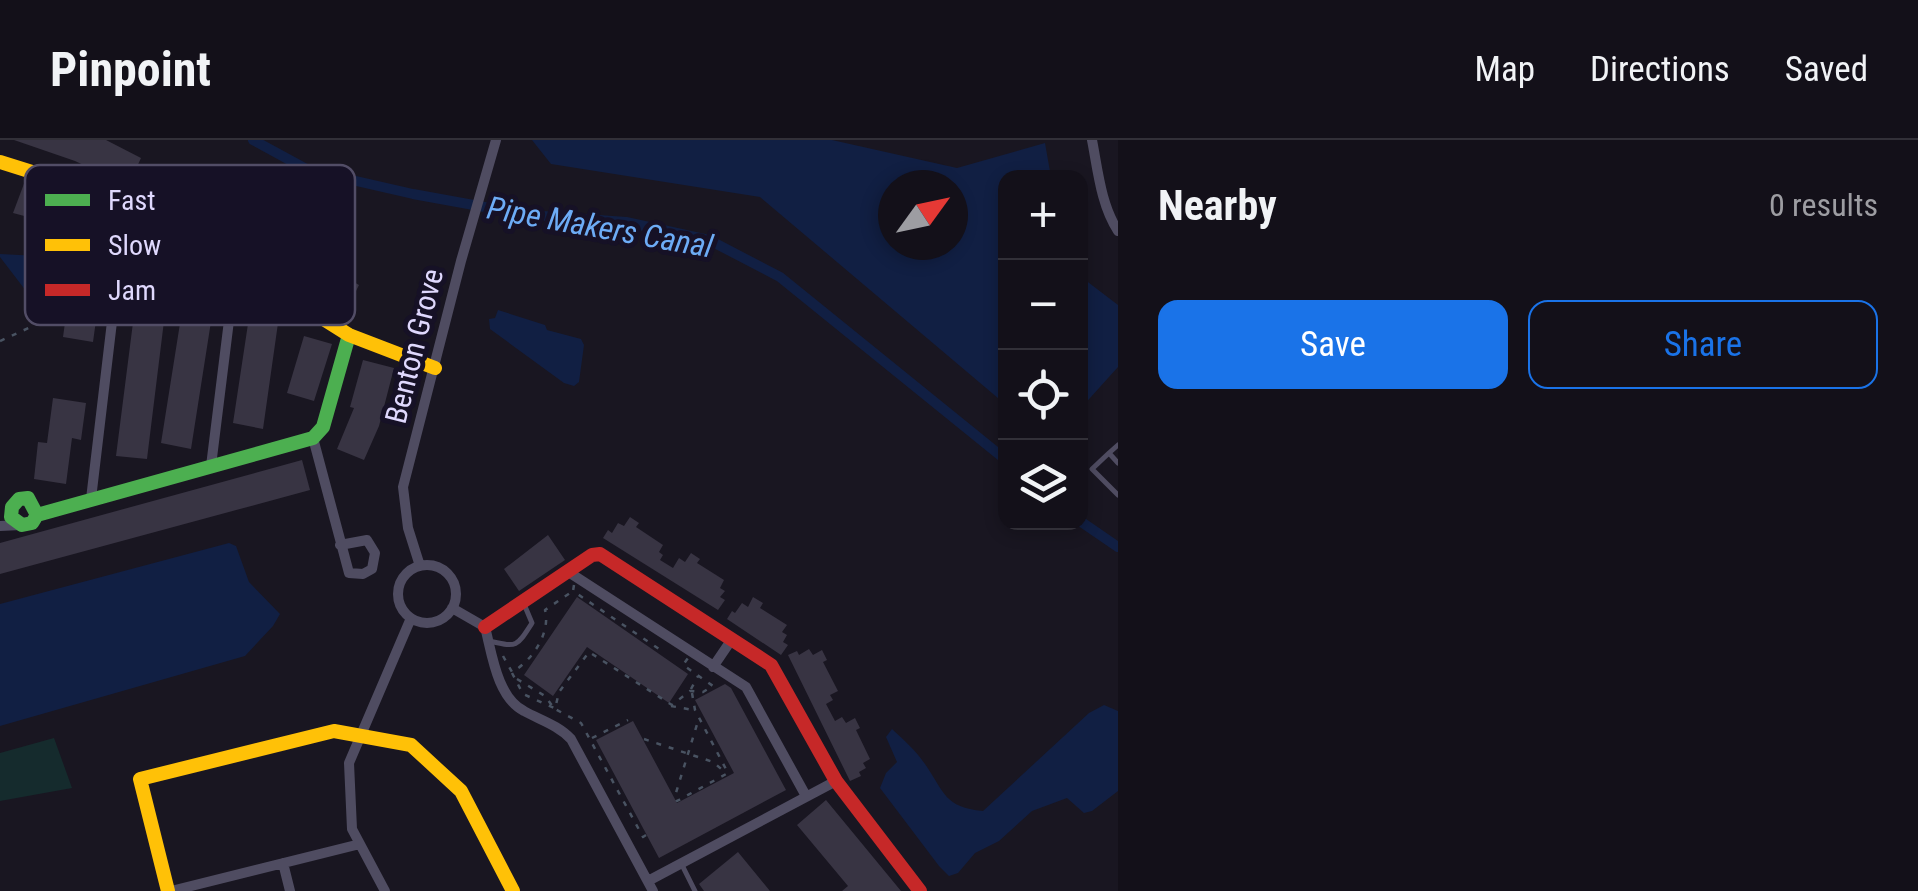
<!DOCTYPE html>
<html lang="en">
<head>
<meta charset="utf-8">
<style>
	body { margin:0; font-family:"Roboto Condensed",sans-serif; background:#1c1922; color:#f1f3f6 }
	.controls { position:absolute; right:30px; top:30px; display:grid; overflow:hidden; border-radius:20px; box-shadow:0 5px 15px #0003 }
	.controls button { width:90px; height:90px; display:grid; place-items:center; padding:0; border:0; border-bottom:2px solid #323038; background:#131019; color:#f1f3f6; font:50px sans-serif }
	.compass { position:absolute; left:878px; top:30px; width:90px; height:90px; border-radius:50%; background:#131019; box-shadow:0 5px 15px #0003; rotate:57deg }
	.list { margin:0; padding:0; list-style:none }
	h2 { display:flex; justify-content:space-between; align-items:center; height:130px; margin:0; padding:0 40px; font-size:42px }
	h2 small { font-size:32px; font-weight:400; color:#9d9da2 }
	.actions { display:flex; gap:20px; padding:30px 40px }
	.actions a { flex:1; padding:22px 0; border:2px solid #1a73e8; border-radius:20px; text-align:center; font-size:35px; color:#1a73e8 }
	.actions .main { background:#1a73e8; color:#fff }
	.icon { flex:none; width:55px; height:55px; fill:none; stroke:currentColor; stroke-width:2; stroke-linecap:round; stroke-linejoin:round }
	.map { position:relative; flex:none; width:1118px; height:751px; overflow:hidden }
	header { display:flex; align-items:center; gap:60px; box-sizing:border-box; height:140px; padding:0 50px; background:#131019; border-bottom:2px solid #323038 }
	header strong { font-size:48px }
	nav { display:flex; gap:55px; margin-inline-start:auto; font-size:35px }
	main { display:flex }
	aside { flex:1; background:#131019 }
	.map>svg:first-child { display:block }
	.green { fill:#152b2d }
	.water { fill:#111f43; fill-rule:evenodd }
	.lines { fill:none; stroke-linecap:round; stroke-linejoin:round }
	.canal { stroke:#111f43; stroke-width:10 }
	.building { fill:#383443 }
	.path { stroke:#495362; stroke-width:2.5; stroke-dasharray:5 8; stroke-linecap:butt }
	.lane { stroke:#4f4c61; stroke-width:5 }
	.street { stroke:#4f4c61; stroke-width:10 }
	.fast { stroke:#4caf50; stroke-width:14 }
	.slow { stroke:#ffc107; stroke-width:14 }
	.jam { stroke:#c62828; stroke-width:14 }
	.labels { text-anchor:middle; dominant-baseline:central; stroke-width:10; stroke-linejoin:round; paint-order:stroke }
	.street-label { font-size:30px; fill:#dfd8fd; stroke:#161126 }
	.water-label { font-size:32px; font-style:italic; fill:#6dacf6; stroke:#161126 }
	.key { fill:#161126; stroke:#524d66; stroke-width:2.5 }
	.key-label { font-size:28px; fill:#dfd8fd }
</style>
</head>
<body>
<header>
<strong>Pinpoint</strong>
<nav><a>Map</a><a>Directions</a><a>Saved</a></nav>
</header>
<main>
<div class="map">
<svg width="1118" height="751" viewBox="0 0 1118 751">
	<rect width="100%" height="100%" fill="#191621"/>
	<!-- green -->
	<path class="green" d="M54 598 72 648 0 661V613Z"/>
	<!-- water -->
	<path class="water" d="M532 0H832L957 28 1045 3 1051 37 1006 38 1005 264 760 57 551 24ZM893 45H953V105H893Z
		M0 114 39 116 36 164 0 117Z
		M1080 136 1118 165V227L1081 268Z
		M498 170 545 185 547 190 581 199 584 205 579 242 574 246 564 243 490 189 489 179 495 178Z
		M229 403 236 406 249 442 280 474 273 486 245 516 0 586V464Z
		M1104 565 1118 571V651L1092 671 1084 673 1067 658 1032 671 999 701 975 713 958 733 949 736 939 726 880 648 886 633 897 622 886 597 892 589C904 600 916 611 925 624 945 653 944 667 983 671L1089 573Z"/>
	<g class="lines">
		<!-- canal -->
		<path class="canal" d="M253 0 308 30 413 54 529 75 626 82 709 100 780 137 1006 320
			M1080 381 1118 407"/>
	</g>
	<!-- building -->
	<path class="building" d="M14 0H106L141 18 128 46 75 21Z
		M25 41 35 46 33 51 41 53 28 77 13 73Z
		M80 75 110 80 93 202 63 197Z
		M264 83 316 111 312 118 359 145 349 165 249 112Z
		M143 104 173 108 147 319 116 316Z
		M188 133 218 137 191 309 161 303Z
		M251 164 280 169 263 289 233 283Z
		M304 196 332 204 314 261 287 253Z
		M363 220 394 228 379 286 364 320 337 309 354 268 350 267Z
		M53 258 86 263 81 300 72 298 66 344 34 339 38 302 47 303Z
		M302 320 310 350 0 434V403Z
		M630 377 639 383 636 387 663 405 659 412 663 415 660 420 673 428 679 418 685 422 691 413 700 419 697 423 724 440 720 448 725 451 720 457 725 460 718 470 603 398 608 390 612 393 618 383 624 386Z
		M548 395 565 420 519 451 504 429Z
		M577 457 688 534 669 563 587 507 553 556 524 535Z
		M753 457 763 463 760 468 787 485 782 492 787 495 783 502 788 505 781 515 727 479 732 471 735 473 742 463 748 467Z
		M809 509 813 515 822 510 827 520 823 522 838 551 830 555 833 560 826 564 835 581 842 577 846 583 855 578 860 588 856 590 870 619 863 623 866 628 859 632 861 636 850 641 788 515 797 511 799 515Z
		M725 544 731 548 786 650 659 718 596 600 633 581 677 663 734 633 695 560Z
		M826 660 901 751H842L848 746 797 685Z
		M738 712 770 751H704L699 744Z"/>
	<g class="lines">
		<!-- path -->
		<path class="path" d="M0 201 44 181
			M574 445 573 451 662 511 664 509
			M503 516 512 532C532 521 551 493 545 470L573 451
			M512 533 523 554 554 568
			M517 539 545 556 553 567
			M691 549 698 536
			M692 553 695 570 728 633 677 661 675 656 699 578
			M671 566 693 570
			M592 598 628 580
			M644 599 713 622 726 633
			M646 695 643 697 581 583 555 569 559 552 589 512 672 565 690 551 703 552 713 546 683 525 688 518"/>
		<!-- lane -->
		<path class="lane" d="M1118 305 1109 313 1118 323
			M1109 313 1092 329 1118 355
			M489 501C517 507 516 508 532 483L524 464
			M681 723 695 751"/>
		<!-- street -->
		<path class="street" d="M1092 0C1098 31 1101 65 1118 91
			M313 298 349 433 363 434 372 429 375 413 367 400 340 405
			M211 326 236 124
			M91 359 125 72
			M0 386 21 385
			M398 454a29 29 0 1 1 58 0a29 29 0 1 1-58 0Z
			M420 426 408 388 403 347 461 121 496 0
			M570 433 746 547 806 656
			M452 468 485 487C492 514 497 557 524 571 540 580 558 585 571 599L653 751
			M713 527 732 499
			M283 723 290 751
			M648 741 836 641
			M171 751 360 704
			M385 751 352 689 349 623 411 478"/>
		<!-- fast -->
		<path class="fast" d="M37 375 28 358 19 359 12 367 11 377 22 385 32 383 37 375 313 298 323 287 349 195"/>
		<!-- slow -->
		<path class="slow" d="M0 22 67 43 236 124 349 195 435 228
			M168 751 140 639 334 591 411 605 461 651 513 751"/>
		<!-- jam -->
		<path class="jam" d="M485 487 592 415 600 414 771 525 836 641 920 751"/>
	</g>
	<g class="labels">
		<!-- street labels -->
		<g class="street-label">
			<text transform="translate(414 206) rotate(-76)">Benton Grove</text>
		</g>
		<!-- water labels -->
		<g class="water-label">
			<text transform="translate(600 87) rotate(10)">Pipe Makers Canal</text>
		</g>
	</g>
	<!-- legend -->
	<rect x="25" y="25" width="330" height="160" rx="15" class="key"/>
	<rect x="45" y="54" width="45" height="12" fill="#4caf50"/>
	<rect x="45" y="99" width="45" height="12" fill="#ffc107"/>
	<rect x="45" y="144" width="45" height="12" fill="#c62828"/>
	<g class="key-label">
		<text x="108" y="70">Fast</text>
		<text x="108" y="115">Slow</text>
		<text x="108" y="160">Jam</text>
	</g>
</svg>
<div class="controls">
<button>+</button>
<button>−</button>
<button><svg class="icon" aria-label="locate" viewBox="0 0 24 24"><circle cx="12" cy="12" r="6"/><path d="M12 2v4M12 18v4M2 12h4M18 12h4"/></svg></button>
<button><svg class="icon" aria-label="layers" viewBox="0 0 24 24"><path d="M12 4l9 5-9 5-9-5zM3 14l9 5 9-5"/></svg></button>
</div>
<svg class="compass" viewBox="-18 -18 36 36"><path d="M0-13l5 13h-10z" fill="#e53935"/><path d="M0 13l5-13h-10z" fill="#9d9da2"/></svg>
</div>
<aside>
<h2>Nearby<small>0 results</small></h2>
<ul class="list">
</ul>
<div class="actions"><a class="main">Save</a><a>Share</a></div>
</aside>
</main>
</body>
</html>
